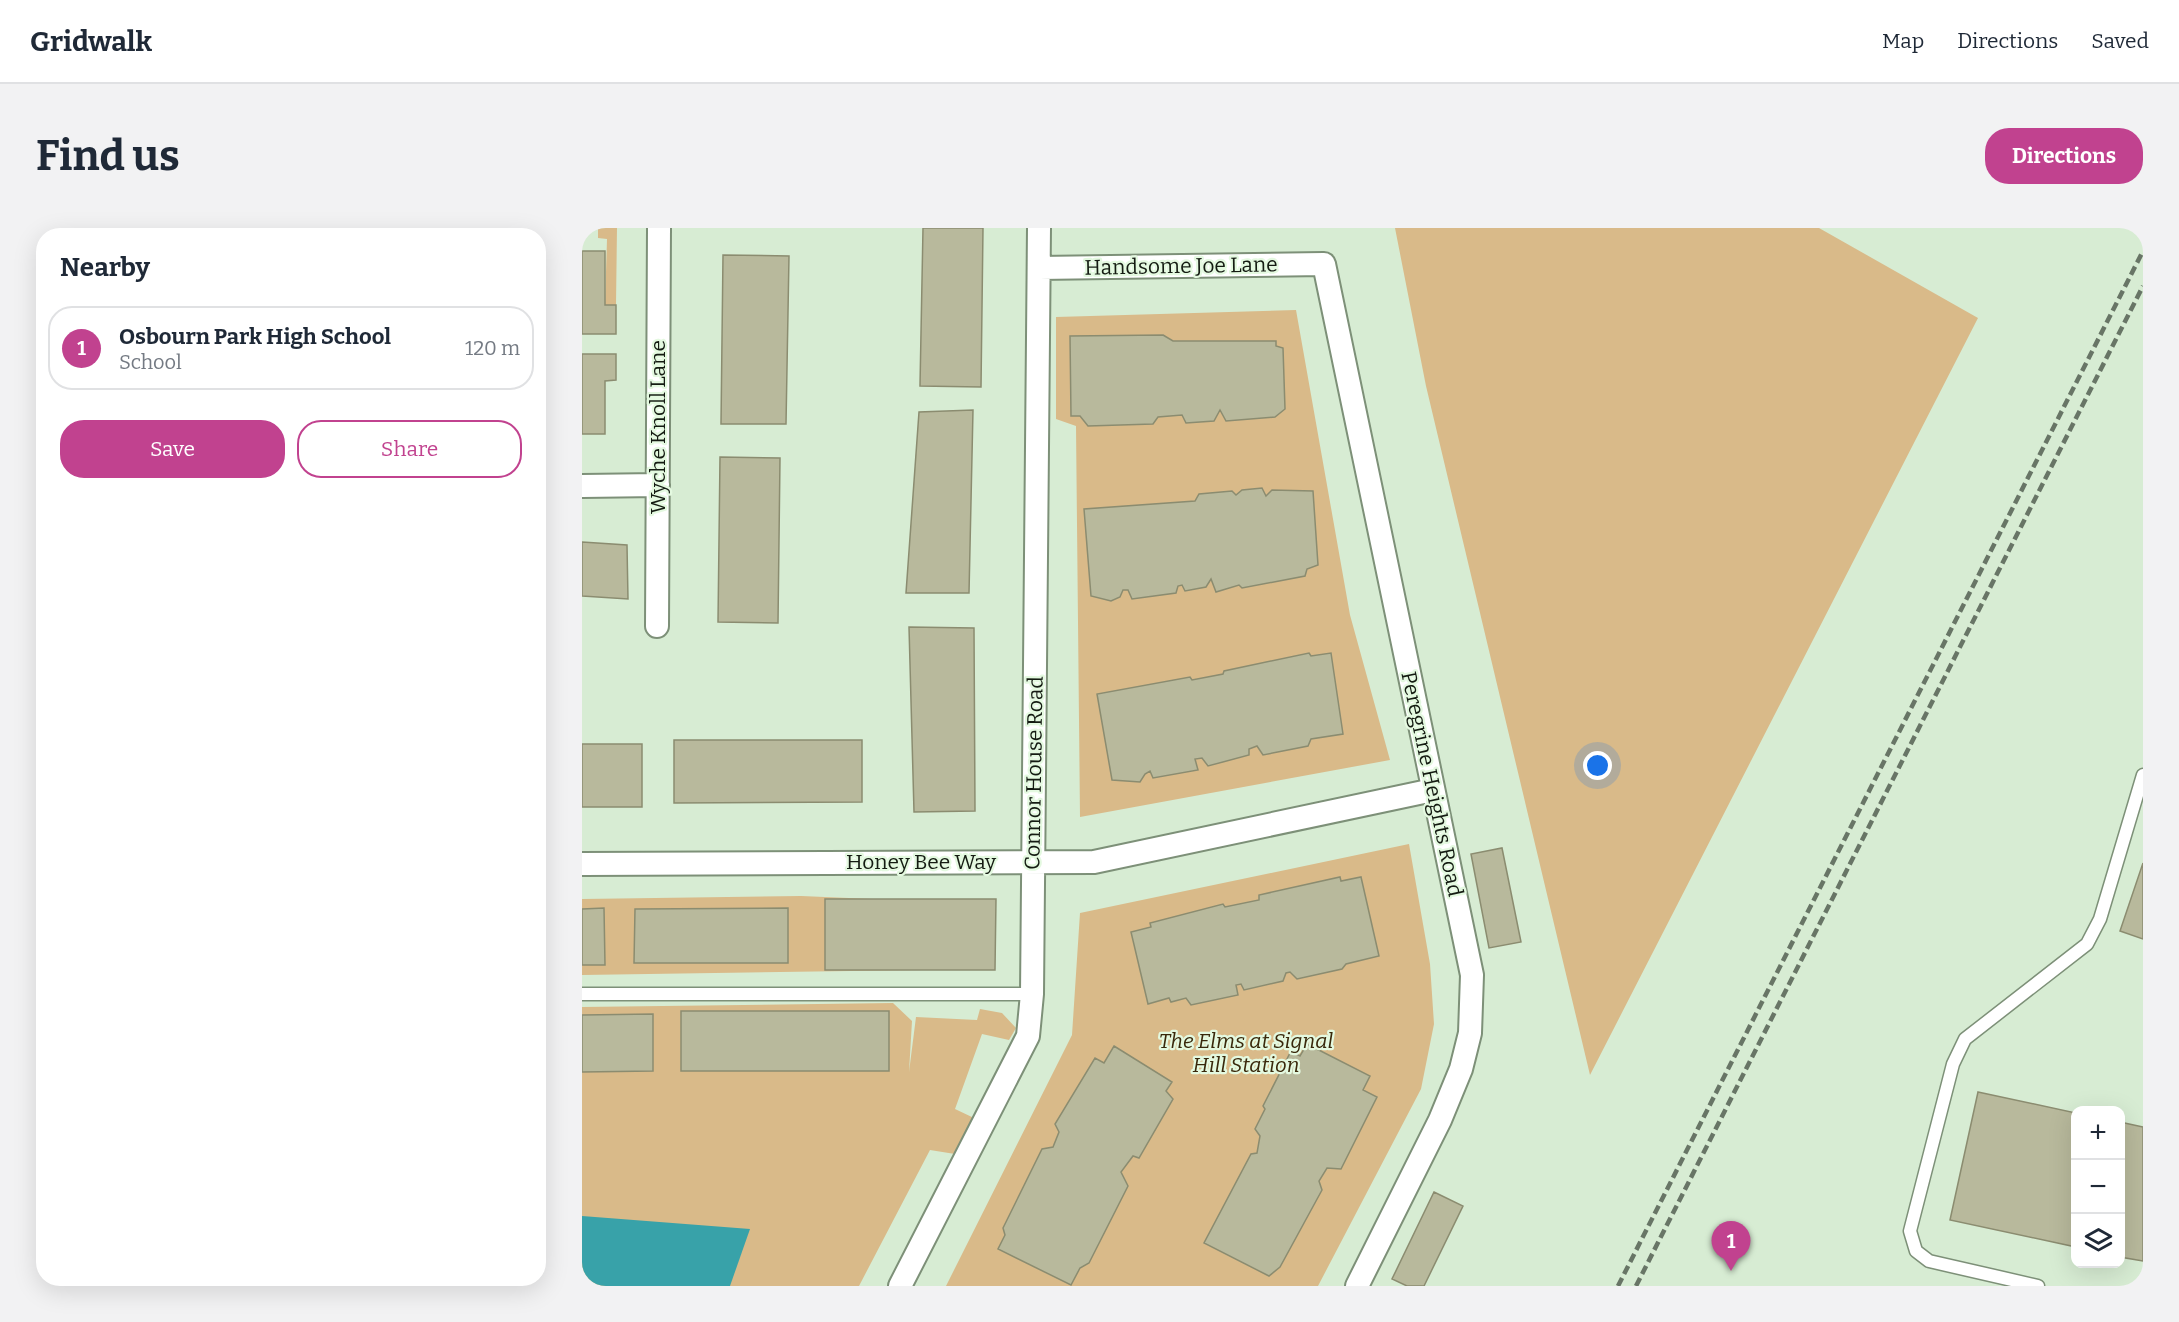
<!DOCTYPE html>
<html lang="en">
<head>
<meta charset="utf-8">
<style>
	body { margin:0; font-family:Bitter,serif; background:#f2f2f3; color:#1f2937 }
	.controls { position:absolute; right:18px; bottom:18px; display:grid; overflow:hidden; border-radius:12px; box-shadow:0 6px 24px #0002 }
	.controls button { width:54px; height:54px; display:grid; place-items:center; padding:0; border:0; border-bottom:2px solid #e0e1e3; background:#fff; color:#1f2937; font:30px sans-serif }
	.you { position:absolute; left:1016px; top:538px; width:21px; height:21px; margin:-15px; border:4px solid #fff; border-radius:50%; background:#1a73e8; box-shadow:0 0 0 9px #1a73e833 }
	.badge { display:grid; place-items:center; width:39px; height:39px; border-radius:50%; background:#c1428f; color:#fff; font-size:20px; font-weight:700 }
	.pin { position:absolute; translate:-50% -50px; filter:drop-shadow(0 2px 3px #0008) }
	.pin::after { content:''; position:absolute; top:32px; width:21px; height:18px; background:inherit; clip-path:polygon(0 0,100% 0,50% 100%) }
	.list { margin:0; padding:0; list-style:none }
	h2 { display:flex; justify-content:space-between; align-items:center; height:78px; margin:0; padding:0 24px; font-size:26px }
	h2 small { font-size:20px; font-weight:400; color:#747a83 }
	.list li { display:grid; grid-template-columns:39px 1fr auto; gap:18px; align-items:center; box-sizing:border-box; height:84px; margin:0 12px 12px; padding:0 12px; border:2px solid #e0e1e3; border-radius:24px }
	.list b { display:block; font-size:22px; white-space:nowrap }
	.list p { margin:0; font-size:20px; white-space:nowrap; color:#747a83 }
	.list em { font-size:20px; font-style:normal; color:#747a83 }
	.actions { display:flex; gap:12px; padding:18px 24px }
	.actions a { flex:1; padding:14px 0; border:2px solid #c1428f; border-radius:24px; text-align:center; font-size:21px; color:#c1428f }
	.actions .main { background:#c1428f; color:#fff }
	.icon { flex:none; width:33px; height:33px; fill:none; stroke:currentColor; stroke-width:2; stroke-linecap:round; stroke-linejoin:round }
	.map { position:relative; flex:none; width:1561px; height:1058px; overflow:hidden; border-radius:24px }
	header { display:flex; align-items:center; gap:36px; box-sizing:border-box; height:84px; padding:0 30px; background:#fff; border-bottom:2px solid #e0e1e3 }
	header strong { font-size:28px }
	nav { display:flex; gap:33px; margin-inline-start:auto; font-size:21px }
	.intro { display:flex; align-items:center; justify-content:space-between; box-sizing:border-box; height:144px; padding:0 36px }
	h1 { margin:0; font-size:42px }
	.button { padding:15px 27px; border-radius:24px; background:#c1428f; color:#fff; font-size:21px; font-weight:700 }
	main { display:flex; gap:36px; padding:0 36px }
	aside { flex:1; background:#fff; border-radius:24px; box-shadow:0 6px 24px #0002 }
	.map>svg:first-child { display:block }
	.green { fill:#d9ba89 }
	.water { fill:#38a2a9 }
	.building { fill:#b8b99c; stroke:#8b8c70; stroke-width:1.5 }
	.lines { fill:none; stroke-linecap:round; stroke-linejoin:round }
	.lane-casing { stroke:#7d9078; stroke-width:15 }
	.street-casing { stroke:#7d9078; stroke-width:26 }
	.lane { stroke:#fff; stroke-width:12 }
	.street { stroke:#fff; stroke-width:22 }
	.rail { stroke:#687566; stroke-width:4.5; stroke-dasharray:9 4.5; stroke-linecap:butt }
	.labels { text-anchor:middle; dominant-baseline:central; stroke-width:4.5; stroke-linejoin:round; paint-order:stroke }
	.street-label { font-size:21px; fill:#141b12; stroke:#e4f9e0 }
	.park-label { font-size:21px; font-style:italic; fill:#39280b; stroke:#e4f9e0 }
</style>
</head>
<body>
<header>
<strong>Gridwalk</strong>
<nav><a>Map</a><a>Directions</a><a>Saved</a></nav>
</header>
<div class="intro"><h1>Find us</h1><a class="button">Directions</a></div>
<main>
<aside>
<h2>Nearby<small></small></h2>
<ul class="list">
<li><span class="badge">1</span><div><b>Osbourn Park High School</b><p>School</p></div><em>120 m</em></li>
</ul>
<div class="actions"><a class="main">Save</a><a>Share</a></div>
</aside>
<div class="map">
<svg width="1561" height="1058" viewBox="0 0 1561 1058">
	<rect width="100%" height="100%" fill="#d7ecd3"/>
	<!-- green -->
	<path class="green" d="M16 0H35L34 77H23L25 11 16 10Z
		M813 0H1237L1396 90 1008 847 844 158Z
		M714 82 768 387 808 532 498 589 494 198 474 191V89Z
		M827 616 848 736 852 796 839 861 736 1058H364L490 807 498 685Z
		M219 668 409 676 411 741 0 747V671Z
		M311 775 330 793 327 844 334 789 395 792 398 781 420 785 434 800 427 812 400 806 373 881 392 890 373 926 348 922 277 1058H0V779Z"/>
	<!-- water -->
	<path class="water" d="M0 988 168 1001 148 1058H0Z"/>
	<!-- building -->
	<path class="building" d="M341 0H401L399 159 338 158Z
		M0 23H23V77H34V106H0Z
		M141 27 207 28 204 196H139Z
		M581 107 591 113H694V118L701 120 703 181 693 189 644 193 638 182 632 193 604 195 600 187 576 189 571 196 506 198 498 188H489L488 108Z
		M0 126H34V152L23 153V206H0Z
		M391 182 387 365H324L337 184Z
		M138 229 198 230 196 395 136 394Z
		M680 260 684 268 690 262 731 263 736 337 725 341 723 348 660 360 657 357 634 364 629 351 624 359 603 363 600 357 596 358 594 365 550 371 546 362H541L538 369 529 373 509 368 502 281 613 273 617 266 650 263 654 267 660 262Z
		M0 314 45 317 46 371 0 368Z
		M327 399 392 400 393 583 332 584Z
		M727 425 729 428 749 425 761 506 729 511 726 518 681 527 675 518 667 521V527L626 538 620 530 613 531 616 542 571 550 568 543 563 546 558 554 530 552 515 466 608 449 610 452 641 446 642 443Z
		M92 512H280V574L92 575Z
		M0 516H60V579H0Z
		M920 620 939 714 907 720 889 626Z
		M1561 635V711L1538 703Z
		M758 649 759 653 779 649 797 728 764 736 760 741 715 751 708 744 704 745 701 753 662 762 659 756 654 757 656 767 609 777 604 770 589 774 587 770 566 776 549 704 569 699 568 695 641 676 643 679 677 672V667Z
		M243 671H414L413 742H243Z
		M22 680 23 737H0V681Z
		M206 680V735H52L53 681Z
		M99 783H307V843H99Z
		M71 786V843L0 844V787Z
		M725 816 788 848 781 862 795 869 759 941 745 940 737 953 740 962 698 1039 687 1048 622 1015 669 926 675 925 678 908 673 901 683 881 681 878 709 823 718 828Z
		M532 818 590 854 584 863 591 871 557 930 551 928 539 944 546 958 507 1035 498 1040 489 1057 416 1021 423 1007 421 1000 460 921 471 919 477 904 473 896 513 830 522 835Z
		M1396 864 1494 885V1019L1368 992Z
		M1538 894 1561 899V1033L1538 1029Z
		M852 964 881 978 842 1058H825L810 1051Z"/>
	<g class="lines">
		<!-- lane casing -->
		<g class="lane-casing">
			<path id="lane" d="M0 766H450
				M1456 1058 1347 1033 1334 1023 1328 1003 1371 836 1383 811 1505 716 1518 691 1561 547"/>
		</g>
		<!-- street casing -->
		<g class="street-casing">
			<path id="street" d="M457 40 742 36 890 747 888 805 879 841 858 892 775 1058
				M0 258 76 257
				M75 398 77 0
				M0 636 512 634 851 562
				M318 1058 446 808 450 766 457 0"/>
		</g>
		<!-- lane -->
		<use href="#lane" class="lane"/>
		<!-- street -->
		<use href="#street" class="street"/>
		<!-- rail -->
		<path class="rail" d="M1036 1058 1561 23
			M1054 1058 1561 58"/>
	</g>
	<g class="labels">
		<!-- street labels -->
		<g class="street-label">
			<text transform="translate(599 38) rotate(-1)">Handsome Joe Lane</text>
			<text transform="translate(76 199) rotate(-90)">Wyche Knoll Lane</text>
			<text transform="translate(452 545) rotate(-89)">Connor House Road</text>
			<text transform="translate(850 556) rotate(78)">Peregrine Heights Road</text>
			<text x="339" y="634">Honey Bee Way</text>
		</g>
		<!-- park labels -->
		<g class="park-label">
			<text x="664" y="813">The Elms at Signal<tspan x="664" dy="24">Hill Station</tspan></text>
		</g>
	</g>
</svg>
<div class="controls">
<button>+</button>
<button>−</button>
<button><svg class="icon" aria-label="layers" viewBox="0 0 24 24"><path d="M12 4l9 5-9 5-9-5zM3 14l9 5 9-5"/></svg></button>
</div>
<div class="you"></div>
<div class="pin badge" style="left:1149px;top:1043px">1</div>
</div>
</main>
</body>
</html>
